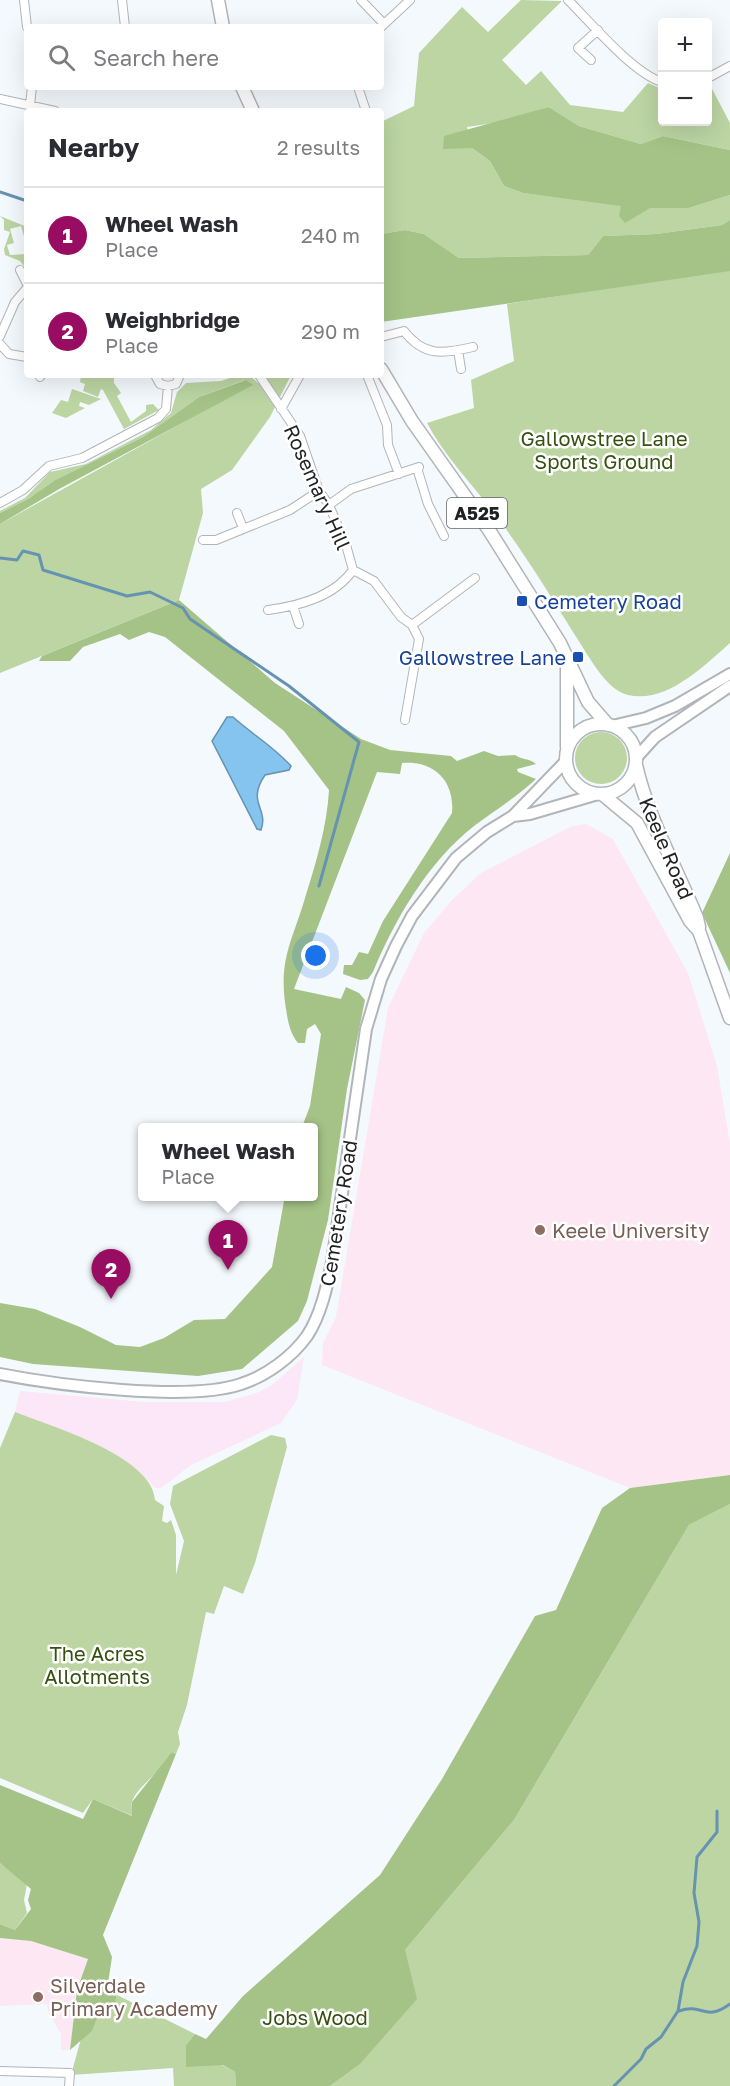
<!DOCTYPE html>
<html lang="en">
<head>
<meta charset="utf-8">
<style>
	body { margin:0; font-family:"Golos Text",sans-serif; background:#f2f2f3; color:#2b2b33 }
	.controls { position:absolute; right:18px; top:18px; display:grid; overflow:hidden; border-radius:6px; box-shadow:0 6px 24px #0002 }
	.controls button { width:54px; height:54px; display:grid; place-items:center; padding:0; border:0; border-bottom:2px solid #e1e1e2; background:#fff; color:#2b2b33; font:30px sans-serif }
	.you { position:absolute; left:316px; top:956px; width:21px; height:21px; margin:-15px; border:4px solid #fff; border-radius:50%; background:#1a73e8; box-shadow:0 0 0 9px #1a73e833 }
	.badge { display:grid; place-items:center; width:39px; height:39px; border-radius:50%; background:#980c61; color:#fff; font-size:20px; font-weight:700 }
	.pin { position:absolute; translate:-50% -50px; filter:drop-shadow(0 2px 3px #0008) }
	.pin::after { content:''; position:absolute; top:32px; width:21px; height:18px; background:inherit; clip-path:polygon(0 0,100% 0,50% 100%) }
	.popup { position:absolute; left:138px; top:1123px; width:180px; height:78px; box-sizing:border-box; display:grid; place-content:center; border-radius:6px; background:#fff; filter:drop-shadow(0 2px 4px #0005); font-size:20px; white-space:nowrap; color:#7c7c81 }
	.popup b { font-size:22px; color:#2b2b33 }
	.popup::after { content:''; position:absolute; left:50%; top:100%; margin-left:-12px; border:12px solid transparent; border-top-color:#fff }
	.list { margin:0; padding:0; list-style:none }
	h2 { display:flex; justify-content:space-between; align-items:center; height:78px; margin:0; padding:0 24px; font-size:26px }
	h2 small { font-size:20px; font-weight:400; color:#7c7c81 }
	.list li { display:grid; grid-template-columns:39px 1fr auto; gap:18px; align-items:center; box-sizing:border-box; height:96px; padding:0 24px; border-top:2px solid #e1e1e2 }
	.list b { display:block; font-size:22px; white-space:nowrap }
	.list p { margin:0; font-size:20px; white-space:nowrap; color:#7c7c81 }
	.list em { font-size:20px; font-style:normal; color:#7c7c81 }
	.icon { flex:none; width:33px; height:33px; fill:none; stroke:currentColor; stroke-width:2; stroke-linecap:round; stroke-linejoin:round }
	.map { position:relative; flex:none; width:730px; height:2086px; overflow:hidden }
	.search { position:absolute; background:#fff; box-shadow:0 6px 24px #0002; left:24px; top:24px; width:360px; height:66px; display:flex; align-items:center; gap:15px; box-sizing:border-box; padding:0 21px; border-radius:6px; color:#7c7c81; font-size:22px }
	.panel { position:absolute; background:#fff; box-shadow:0 6px 24px #0002; left:24px; top:108px; width:360px; height:270px; border-radius:6px }
	.map>svg:first-child { display:block }
	.commercial { fill:#fbe7f8 }
	.education { fill:#fde7f3 }
	.green { fill:#bcd5a3 }
	.forest { fill:#a5c386 }
	.water { fill:#84c4ee; stroke:#6693b1; stroke-width:1.5 }
	.lines { fill:none; stroke-linecap:round; stroke-linejoin:round }
	.stream { stroke:#6693b1; stroke-width:3 }
	.minor-casing { stroke:#b1b5b9; stroke-width:10 }
	.tertiary-casing { stroke:#b1b5b9; stroke-width:14 }
	.primary-casing { stroke:#b1b5b9; stroke-width:15 }
	.minor { stroke:#fff; stroke-width:8 }
	.tertiary { stroke:#fff; stroke-width:10 }
	.primary { stroke:#fff; stroke-width:12 }
	.transit-dot { fill:#1a4fb4; stroke:#fff; stroke-width:2 }
	.education-dot { fill:#8d6e63; stroke:#fff; stroke-width:2 }
	.labels { text-anchor:middle; dominant-baseline:central; stroke-width:5; stroke-linejoin:round; paint-order:stroke }
	.shield { fill:#fff; stroke:#626464; stroke-width:1.5 }
	.shield-label { font-size:18px; font-weight:bold; fill:#1f2122 }
	.park-label { font-size:20px; fill:#37500f; stroke:#fff }
	.street-label { font-size:20px; fill:#1f2122; stroke:#fff }
	.transit-label { font-size:20px; fill:#164399; stroke:#fff; text-anchor:start }
	.education-label { font-size:20px; fill:#785e54; stroke:#fff; text-anchor:start }
</style>
</head>
<body>
<div class="map">
<svg width="730" height="2086" viewBox="0 0 730 2086">
	<rect width="100%" height="100%" fill="#f4f9fd"/>
	<!-- commercial -->
	<path class="commercial" d="M304 1357 297 1400 281 1423 191 1465 161 1488H155L137 1469 96 1444 15 1412 20 1391 144 1402H225L257 1393 272 1385Z"/>
	<!-- education -->
	<path class="education" d="M586 824 613 839 688 973 717 1066 730 1144V1475L630 1488 322 1365 323 1343 336 1317 388 1008 424 933 451 901 481 873 572 826Z
		M0 1938 31 1941 88 1959 77 1990 70 2050H61V2034L48 2012 47 2004 0 2006Z"/>
	<!-- green -->
	<path class="green" d="M521 0 562 1 502 60 526 85 541 71 570 105 623 112 648 83 662 89V122H708L709 83 730 123V150L663 136 641 144 579 126 549 107 500 122 467 127 472 148 490 161 504 186 523 193 650 208H689L730 195V220L722 225 656 234 603 236 588 255 459 258 424 234 405 230 381 234V122L414 106 419 53 462 7 488 32Z
		M0 216 27 227 25 240 21 226 10 229 14 243 7 245 10 255 27 254V270L20 261 5 255 4 249 10 232 4 230V220Z
		M720 271H730V643C704 666 666 704 628 695 607 690 591 660 580 643 554 602 529 560 500 521 476 488 446 459 427 423L474 408 471 380 514 361 507 304Z
		M81 375H114V383L121 393 117 396 131 422 146 411V405L153 404 159 410 124 429 103 390 101 389 98 397 83 391 85 384 80 382Z
		M239 375H249L258 383 268 378 267 375H291L270 417 232 470 201 489 203 513 179 600 0 673V524L247 387 245 380 199 397 143 437 55 480 28 499 0 513V511L25 498 50 472 86 464 151 430 171 413 177 392 186 383 221 381Z
		M72 389 101 399 89 405 80 402 79 406 85 408 66 418 52 413 61 400 68 402Z
		M575 758a26 26 0 1 1 52 0a26 26 0 1 1-52 0Z
		M15 1412C50 1426 153 1456 155 1500L164 1506 162 1521 167 1523 171 1520 176 1535V1575L184 1541 170 1504 173 1486 271 1435 285 1438 287 1447 255 1563 243 1594 224 1586 214 1614 206 1612 187 1705 178 1732 180 1744 176 1754 172 1752C165 1769 136 1787 132 1802 131 1805 133 1812 133 1816L93 1799 83 1813 0 1778V1448Z
		M730 1504V2086H330L359 2065 405 1950 514 1820 689 1525Z
		M0 1863 27 1884 24 1900 27 1913 15 1930 0 1924Z
		M107 1990 195 2034 186 2045 235 2072 236 2086H174L173 2068 71 2075 93 1995Z"/>
	<!-- forest -->
	<path class="forest" d="M549 107 579 126 641 144 663 136 730 150V195L689 208H650L625 223 619 216 621 206 523 193 504 186 490 161 472 148 443 149 444 136Z
		M730 220V271L381 322V234L405 230 424 234 459 258 588 255 603 236 656 234 722 225Z
		M246 380 253 385 61 488 0 524V513L28 499 55 480 143 437 199 397Z
		M179 600 275 683 361 739 390 750 451 756 457 761 484 751 498 756 515 755C522 760 529 758 536 764L517 769 518 772 536 779C517 797 495 810 474 826 428 862 395 919 373 972L368 979 360 980 343 974 344 965H352L359 952 368 954 383 921 452 813C455 781 434 760 402 763L400 774 377 772 294 989 341 999 346 987 359 993 365 1000 347 1089 328 1220 307 1301 298 1321 242 1369 198 1376 33 1364 0 1357V1303L35 1309 80 1327 116 1345 140 1347 164 1338 194 1320 225 1319 272 1267 284 1201 288 1197 314 1196V1128L302 1127 310 1106 321 1034 315 1024 307 1029 305 1043H298C290 1033 288 1022 286 1009 278 960 292 942 305 898 316 863 327 826 329 790L284 731 165 637 149 632 129 640 120 634 83 647 70 661H39L42 656Z
		M730 853V973L702 913Z
		M730 1475V1504L689 1525 514 1820 405 1950 417 1999 359 2065 330 2086H236L235 2072 223 2065 186 2067V2045L195 2034 206 2039 243 1996 380 1875 442 1779 535 1616 556 1610 602 1508 630 1488Z
		M172 1752 176 1754 103 1935 112 1957 107 1990 116 1996 115 2006 100 2010 92 2031 70 2050 77 1990 88 1959 31 1941 0 1938V1924L15 1930 31 1909 28 1900 31 1889 0 1863V1785L83 1819 93 1799 132 1816V1802Z"/>
	<!-- water -->
	<path class="water" d="M227 717H233C253 735 273 746 291 766L289 770 265 775C246 803 269 808 261 830L257 829 212 741Z"/>
	<g class="lines">
		<!-- stream -->
		<path class="stream" d="M0 192 27 201
			M0 558 17 560 23 551 39 555 43 570 127 596 150 592 183 608 190 619 289 686 359 742 319 886
			M679 2011C703 2002 704 2023 730 2004
			M614 2086 641 2059 646 2049 661 2037 678 2011 683 1982 697 1946 699 1922 694 1893 697 1857 717 1832V1811"/>
		<!-- minor casing -->
		<g class="minor-casing">
			<path id="minor" d="M24 0 27 27
				M122 0 125 27
				M361 0 384 24
				M568 0C591 23 633 73 662 82
				M381 27 410 0
				M591 60 578 48 598 30
				M708 78 730 66
				M358 87 366 111
				M0 99 55 111
				M30 105 32 87
				M20 270 27 284
				M0 336 15 302 27 288
				M381 337 404 331C424 357 443 354 473 347
				M0 344 9 354 27 357
				M458 350 461 369
				M155 375 160 384 168 386 176 384 180 375
				M259 375 300 436 319 491 329 505 346 545 353 570
				M367 375 387 425 388 445 399 474
				M40 377 41 375
				M281 409 300 375
				M417 468 428 504 444 536
				M0 503 23 490 49 466 82 458 158 418 166 409 168 386
				M329 505 351 489 419 467
				M237 513 243 528
				M203 540H216L290 510 319 491
				M353 570 374 581 401 617 412 625 419 639 405 720
				M293 606 299 624
				M268 610C299 606 334 597 353 570
				M412 625 475 578
				M0 2071 70 2073 69 2086"/>
		</g>
		<!-- tertiary casing -->
		<g class="tertiary-casing">
			<path id="tertiary" d="M612 726 646 718 675 706 730 674
				M636 758 655 737 730 686
				M513 816 530 814 598 794
				M0 1374C56 1385 189 1402 241 1384 266 1376 292 1357 307 1336 321 1315 327 1286 332 1262L366 1029 381 979 396 946 412 916 456 858 487 832 513 816 566 761"/>
		</g>
		<!-- primary casing -->
		<g class="primary-casing">
			<path id="primary" d="M218 0 223 27
				M242 87 253 111
				M381 369 412 421 489 530 560 643 588 702 608 725
				M566 759a35 35 0 1 1 70 0a35 35 0 1 1-70 0Z
				M567 747V661
				M636 765C648 818 676 867 697 918L699 927
				M602 794 637 823 690 921 699 931 730 1018"/>
		</g>
		<!-- minor -->
		<use href="#minor" class="minor"/>
		<!-- tertiary -->
		<use href="#tertiary" class="tertiary"/>
		<!-- primary -->
		<use href="#primary" class="primary"/>
	</g>
	<!-- markers -->
	<g class="transit-dot">
		<rect x="516" y="595" width="12" height="12" rx="3"/>
		<rect x="572" y="651" width="12" height="12" rx="3"/>
	</g>
	<g class="education-dot">
		<circle cx="540" cy="1230" r="6"/>
		<circle cx="38" cy="1997" r="6"/>
	</g>
	<g class="labels">
		<!-- shield labels -->
		<rect class="shield" x="447" y="498" width="60" height="30" rx="4.5"/>
		<g class="shield-label">
			<text x="477" y="513">A525</text>
		</g>
		<!-- park labels -->
		<g class="park-label">
			<text x="604" y="438">Gallowstree Lane<tspan x="604" dy="23">Sports Ground</tspan></text>
			<text x="97" y="1653">The Acres<tspan x="97" dy="23">Allotments</tspan></text>
			<text x="315" y="2017">Jobs Wood</text>
		</g>
		<!-- street labels -->
		<g class="street-label">
			<text transform="translate(318 487) rotate(66)">Rosemary Hill</text>
			<text transform="translate(667 848) rotate(67)">Keele Road</text>
			<text transform="translate(338 1213) rotate(-81)">Cemetery Road</text>
		</g>
		<!-- transit labels -->
		<g class="transit-label">
			<text x="534" y="601">Cemetery Road</text>
			<text x="566" y="657" text-anchor="end">Gallowstree Lane</text>
		</g>
		<!-- education labels -->
		<g class="education-label">
			<text x="552" y="1230">Keele University</text>
			<text x="50" y="1985">Silverdale<tspan x="50" dy="23">Primary Academy</tspan></text>
		</g>
	</g>
</svg>
<div class="controls">
<button>+</button>
<button>−</button>
</div>
<div class="you"></div>
<div class="pin badge" style="left:228px;top:1270px">1</div>
<div class="popup"><b>Wheel Wash</b>Place</div>
<div class="pin badge" style="left:111px;top:1299px">2</div>
<div class="search"><svg class="icon" aria-label="search" viewBox="0 0 24 24"><circle cx="10" cy="10" r="6"/><path d="M15 15l6 6"/></svg>Search here</div>
<section class="panel">
<h2>Nearby<small>2 results</small></h2>
<ul class="list">
<li><span class="badge">1</span><div><b>Wheel Wash</b><p>Place</p></div><em>240 m</em></li>
<li><span class="badge">2</span><div><b>Weighbridge</b><p>Place</p></div><em>290 m</em></li>
</ul>
</section>
</div>
</body>
</html>
